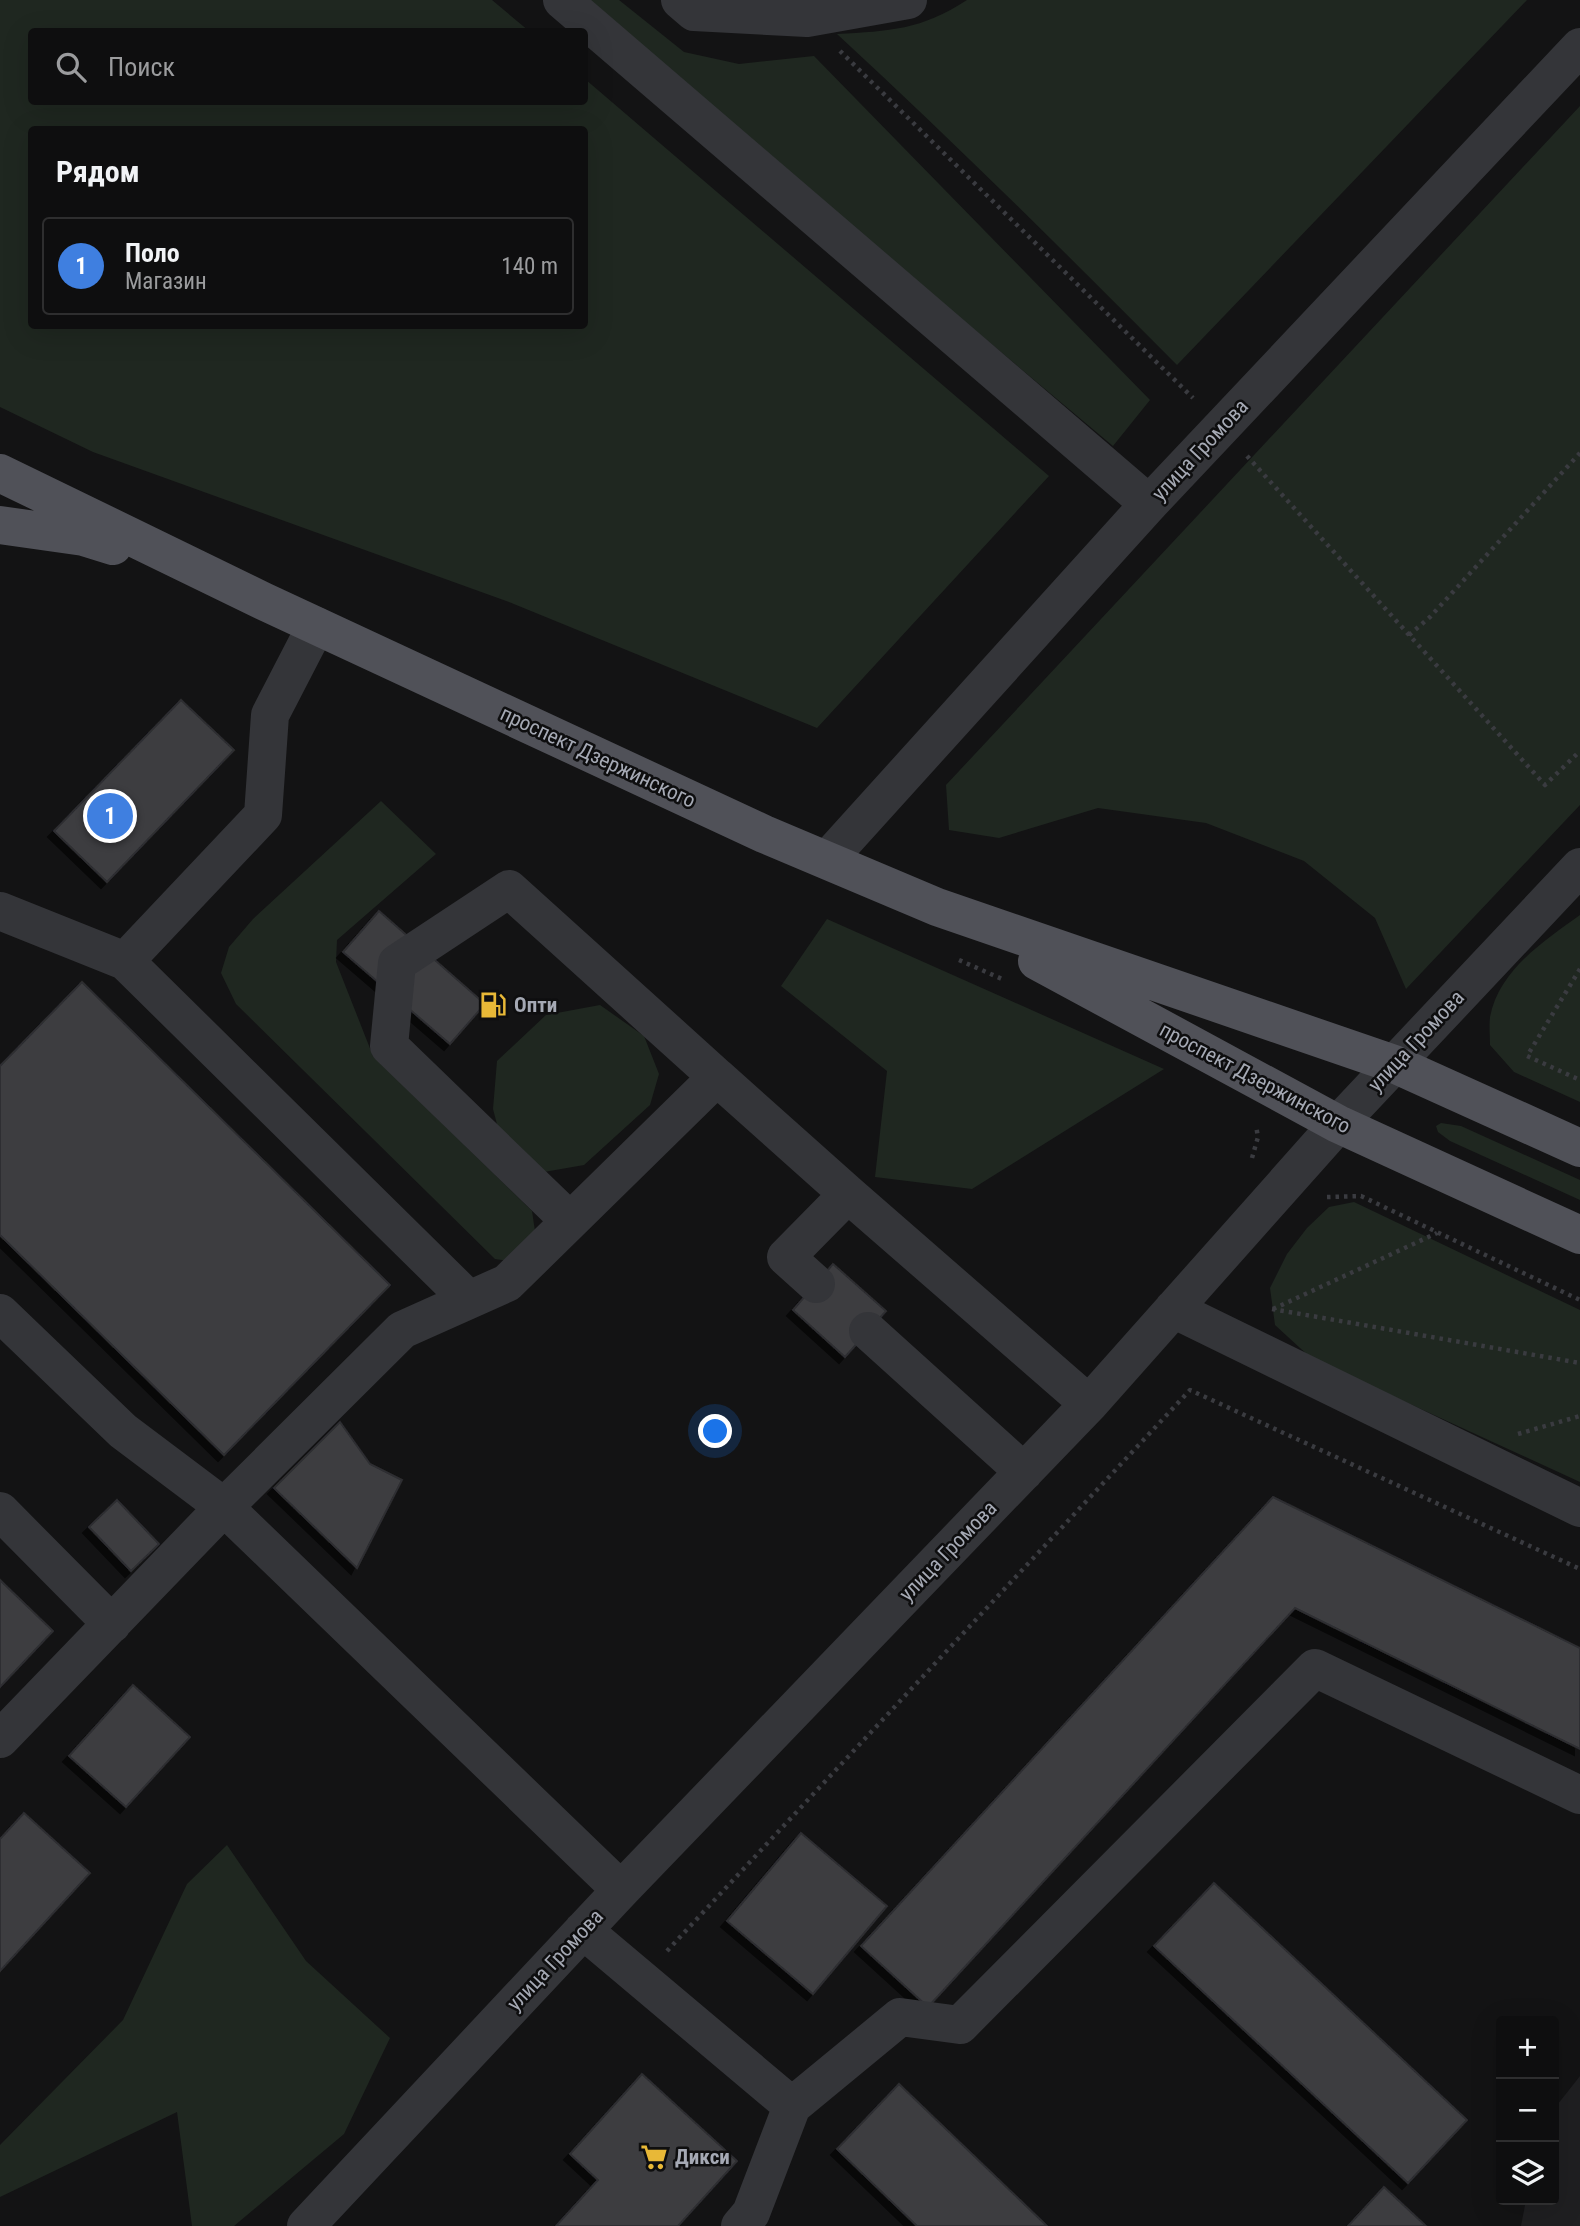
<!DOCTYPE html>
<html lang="ru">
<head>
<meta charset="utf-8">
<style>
	body { margin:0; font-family:"Roboto Condensed",sans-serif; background:#171718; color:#f1f3f6 }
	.controls { position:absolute; right:21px; bottom:21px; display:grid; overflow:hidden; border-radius:7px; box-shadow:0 7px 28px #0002 }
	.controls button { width:63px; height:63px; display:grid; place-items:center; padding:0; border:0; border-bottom:2px solid #2e2e2f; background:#0e0e0f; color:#f1f3f6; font:35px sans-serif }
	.you { position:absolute; left:716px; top:1432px; width:24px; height:24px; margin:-18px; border:5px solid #fff; border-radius:50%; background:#1a73e8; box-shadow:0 0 0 10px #1a73e833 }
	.badge { display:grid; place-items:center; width:46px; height:46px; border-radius:50%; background:#db2777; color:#fff; font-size:23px; font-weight:700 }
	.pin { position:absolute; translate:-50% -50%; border:4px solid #fff; box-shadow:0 2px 7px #0006 }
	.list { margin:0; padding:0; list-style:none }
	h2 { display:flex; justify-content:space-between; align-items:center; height:91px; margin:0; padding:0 28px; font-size:30px }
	h2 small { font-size:23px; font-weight:400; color:#9b9c9e }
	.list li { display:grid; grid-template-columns:46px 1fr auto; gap:21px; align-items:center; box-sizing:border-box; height:98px; margin:0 14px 14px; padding:0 14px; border:2px solid #2e2e2f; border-radius:7px }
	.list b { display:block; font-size:26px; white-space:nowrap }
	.list p { margin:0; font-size:23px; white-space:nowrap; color:#9b9c9e }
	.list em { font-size:23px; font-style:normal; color:#9b9c9e }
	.icon { flex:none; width:38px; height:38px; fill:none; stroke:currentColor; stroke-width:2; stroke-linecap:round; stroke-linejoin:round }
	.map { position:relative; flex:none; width:1580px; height:2226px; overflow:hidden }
	.search { position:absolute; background:#0e0e0f; box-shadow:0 7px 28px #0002; left:28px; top:28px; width:560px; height:77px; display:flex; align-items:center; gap:18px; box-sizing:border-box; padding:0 24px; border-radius:7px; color:#9b9c9e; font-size:26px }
	.panel { position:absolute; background:#0e0e0f; box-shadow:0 7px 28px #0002; left:28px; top:126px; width:560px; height:203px; border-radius:7px }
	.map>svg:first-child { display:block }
	.built { fill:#1f1f21 }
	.green { fill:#1f2720; fill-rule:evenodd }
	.building { fill:#3d3e41; stroke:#2d2d30; stroke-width:2; filter:url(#shadow) }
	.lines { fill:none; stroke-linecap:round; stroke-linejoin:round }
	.path { stroke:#3a3b40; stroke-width:4.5; stroke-dasharray:3.5 5; stroke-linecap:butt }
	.minor { stroke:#343539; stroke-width:38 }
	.major { stroke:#505158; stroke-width:38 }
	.labels { text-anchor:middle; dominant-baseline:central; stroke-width:5; stroke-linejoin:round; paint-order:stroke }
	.street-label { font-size:21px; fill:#a5a9b4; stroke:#0e0e0f }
	.poi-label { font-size:21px; font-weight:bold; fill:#a5a9b4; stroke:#0e0e0f; text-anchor:start }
</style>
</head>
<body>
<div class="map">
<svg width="1580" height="2226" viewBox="0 0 1580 2226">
	<defs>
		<filter id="shadow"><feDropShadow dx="-6" dy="6" stdDeviation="0" flood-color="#0009"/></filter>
	</defs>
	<rect width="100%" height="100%" fill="#131314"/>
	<!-- built -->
	<path class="built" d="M1580 2076V2226H1521L1526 2200H1554V2109Z"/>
	<!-- green -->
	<path class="green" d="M0 0H492L529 31 32 32V102H584L585 79 1049 476 817 728 509 602 93 452 0 407ZM32 130H584V326H32Z
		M581 0H619L684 52 739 64 814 56 1150 400 1113 446Z
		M967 0H1527L1177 365C1066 253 953 141 837 34 890 31 921 30 967 0Z
		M1580 106V805L1406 989 1375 918 1304 861 1206 823 1098 808 999 838 949 830 946 785Z
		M381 801 436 854 337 940 336 962 373 1056 532 1211 536 1238 509 1261 495 1259 236 1004 221 973 229 947 253 919Z
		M1580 915V1102L1514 1072 1490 1045C1490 1036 1489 1026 1490 1017 1499 970 1544 941 1580 915Z
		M827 919 1164 1069 972 1189 875 1177 887 1071 781 986Z
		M600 1005 644 1036 659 1074 650 1105 584 1165 544 1172 503 1147 493 1109 497 1061 546 1015Z
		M1441 1123 1461 1126 1580 1180V1200L1450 1141 1438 1132 1436 1126Z
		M1354 1202 1580 1310V1482L1312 1359 1275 1325 1270 1288 1287 1254 1307 1228 1329 1207Z
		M227 1845 306 1961 390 2038 344 2134 234 2226H192L177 2112 0 2197V2145L123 2020 187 1884Z"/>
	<!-- building -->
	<path class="building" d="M181 700 234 750 107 882 54 831Z
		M379 911 485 1004 450 1044 343 952Z
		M82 982 390 1285 224 1455 0 1235V1066Z
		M833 1264 886 1311 845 1357 793 1310Z
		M340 1422 370 1464 402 1480 357 1568 274 1488Z
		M1273 1497 1580 1648V1749L1295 1608 928 2007 861 1946Z
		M117 1500 159 1544 131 1571 89 1527Z
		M0 1580 53 1631 0 1687Z
		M133 1685 190 1737 126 1807 69 1756Z
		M24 1813 90 1873 0 1971V1839Z
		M801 1833 887 1906 813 1994 727 1921Z
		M1214 1883 1467 2120 1408 2183 1154 1946Z
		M642 2074 737 2161 678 2226H556L598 2180 570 2154Z
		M899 2084 1047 2226H917L837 2149Z
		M1384 2187 1426 2226H1348Z"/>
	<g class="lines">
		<!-- path -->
		<path class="path" d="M840 51 1193 398
			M1247 456 1545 785 1580 751
			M1409 635 1430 617 1580 453
			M959 960 1002 979
			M1580 969 1527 1056 1580 1080
			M1252 1158 1258 1137 1256 1126
			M1327 1197 1361 1196 1580 1300
			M1272 1309 1580 1363
			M1273 1309 1437 1233
			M1518 1434 1580 1416
			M667 1951 1190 1390 1580 1569"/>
		<!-- minor -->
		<path class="minor" d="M562 0 1149 504
			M680 0 694 12 807 18 908 0
			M316 626 270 715 263 815 125 961 468 1299
			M827 860 1149 504 1580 47
			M0 911 125 961
			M570 1221 389 1046 397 963 509 889 717 1077
			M816 1284 786 1257 848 1194
			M1173 1309 1580 1508
			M0 1313 123 1431 224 1507 402 1330 507 1283 717 1077 848 1194 1089 1404
			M868 1331 1024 1472
			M0 1511 112 1624
			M0 1739 224 1507 621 1890
			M583 1930 792 2106 751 2213 740 2226
			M792 2106 900 2017 960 2025 1315 1668 1580 1795
			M306 2226 621 1890 1089 1404 1338 1124 1580 867"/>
		<!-- major -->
		<path class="major" d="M0 473 263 601 764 834 937 907 1394 1064 1580 1148
			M0 525 84 537 113 546
			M1037 961 1338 1124 1580 1235"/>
	</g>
	<!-- icons -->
	<defs>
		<g id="fuel-bare" transform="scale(2.1)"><path d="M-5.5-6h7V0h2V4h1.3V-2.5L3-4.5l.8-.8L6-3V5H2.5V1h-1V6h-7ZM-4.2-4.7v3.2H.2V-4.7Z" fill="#e8b837" stroke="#0e0e0f" stroke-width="2.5" paint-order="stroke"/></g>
		<g id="supermarket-bare" transform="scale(2.1)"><path d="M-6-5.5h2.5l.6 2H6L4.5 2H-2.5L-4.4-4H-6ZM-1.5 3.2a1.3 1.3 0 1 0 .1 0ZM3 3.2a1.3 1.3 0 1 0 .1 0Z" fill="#e8b837" stroke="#0e0e0f" stroke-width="2.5" paint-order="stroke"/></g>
	</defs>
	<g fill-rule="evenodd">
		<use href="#fuel-bare" x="493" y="1005"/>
		<use href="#supermarket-bare" x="654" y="2157"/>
	</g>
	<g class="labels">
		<!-- street labels -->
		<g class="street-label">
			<text transform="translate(1200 450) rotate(-47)">улица Громова</text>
			<text transform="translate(598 757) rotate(25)">проспект Дзержинского</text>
			<text transform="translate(1416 1041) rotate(-47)">улица Громова</text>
			<text transform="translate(1255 1078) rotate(28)">проспект Дзержинского</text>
			<text transform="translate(948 1551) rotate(-46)">улица Громова</text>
			<text transform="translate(555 1960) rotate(-47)">улица Громова</text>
		</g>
		<!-- poi labels -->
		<g class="poi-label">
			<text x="514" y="1005">Опти</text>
			<text x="675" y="2157">Дикси</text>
		</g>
	</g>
</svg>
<div class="controls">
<button>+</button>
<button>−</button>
<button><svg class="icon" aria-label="layers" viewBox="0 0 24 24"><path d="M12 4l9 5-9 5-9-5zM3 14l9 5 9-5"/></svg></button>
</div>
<div class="you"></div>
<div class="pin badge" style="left:110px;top:816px;background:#3f7fe0">1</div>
<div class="search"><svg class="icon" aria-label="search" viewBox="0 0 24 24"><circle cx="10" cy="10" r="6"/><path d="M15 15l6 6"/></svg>Поиск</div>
<section class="panel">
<h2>Рядом<small></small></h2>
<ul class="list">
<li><span class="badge" style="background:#3f7fe0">1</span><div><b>Поло</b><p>Магазин</p></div><em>140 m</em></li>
</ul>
</section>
</div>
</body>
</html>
